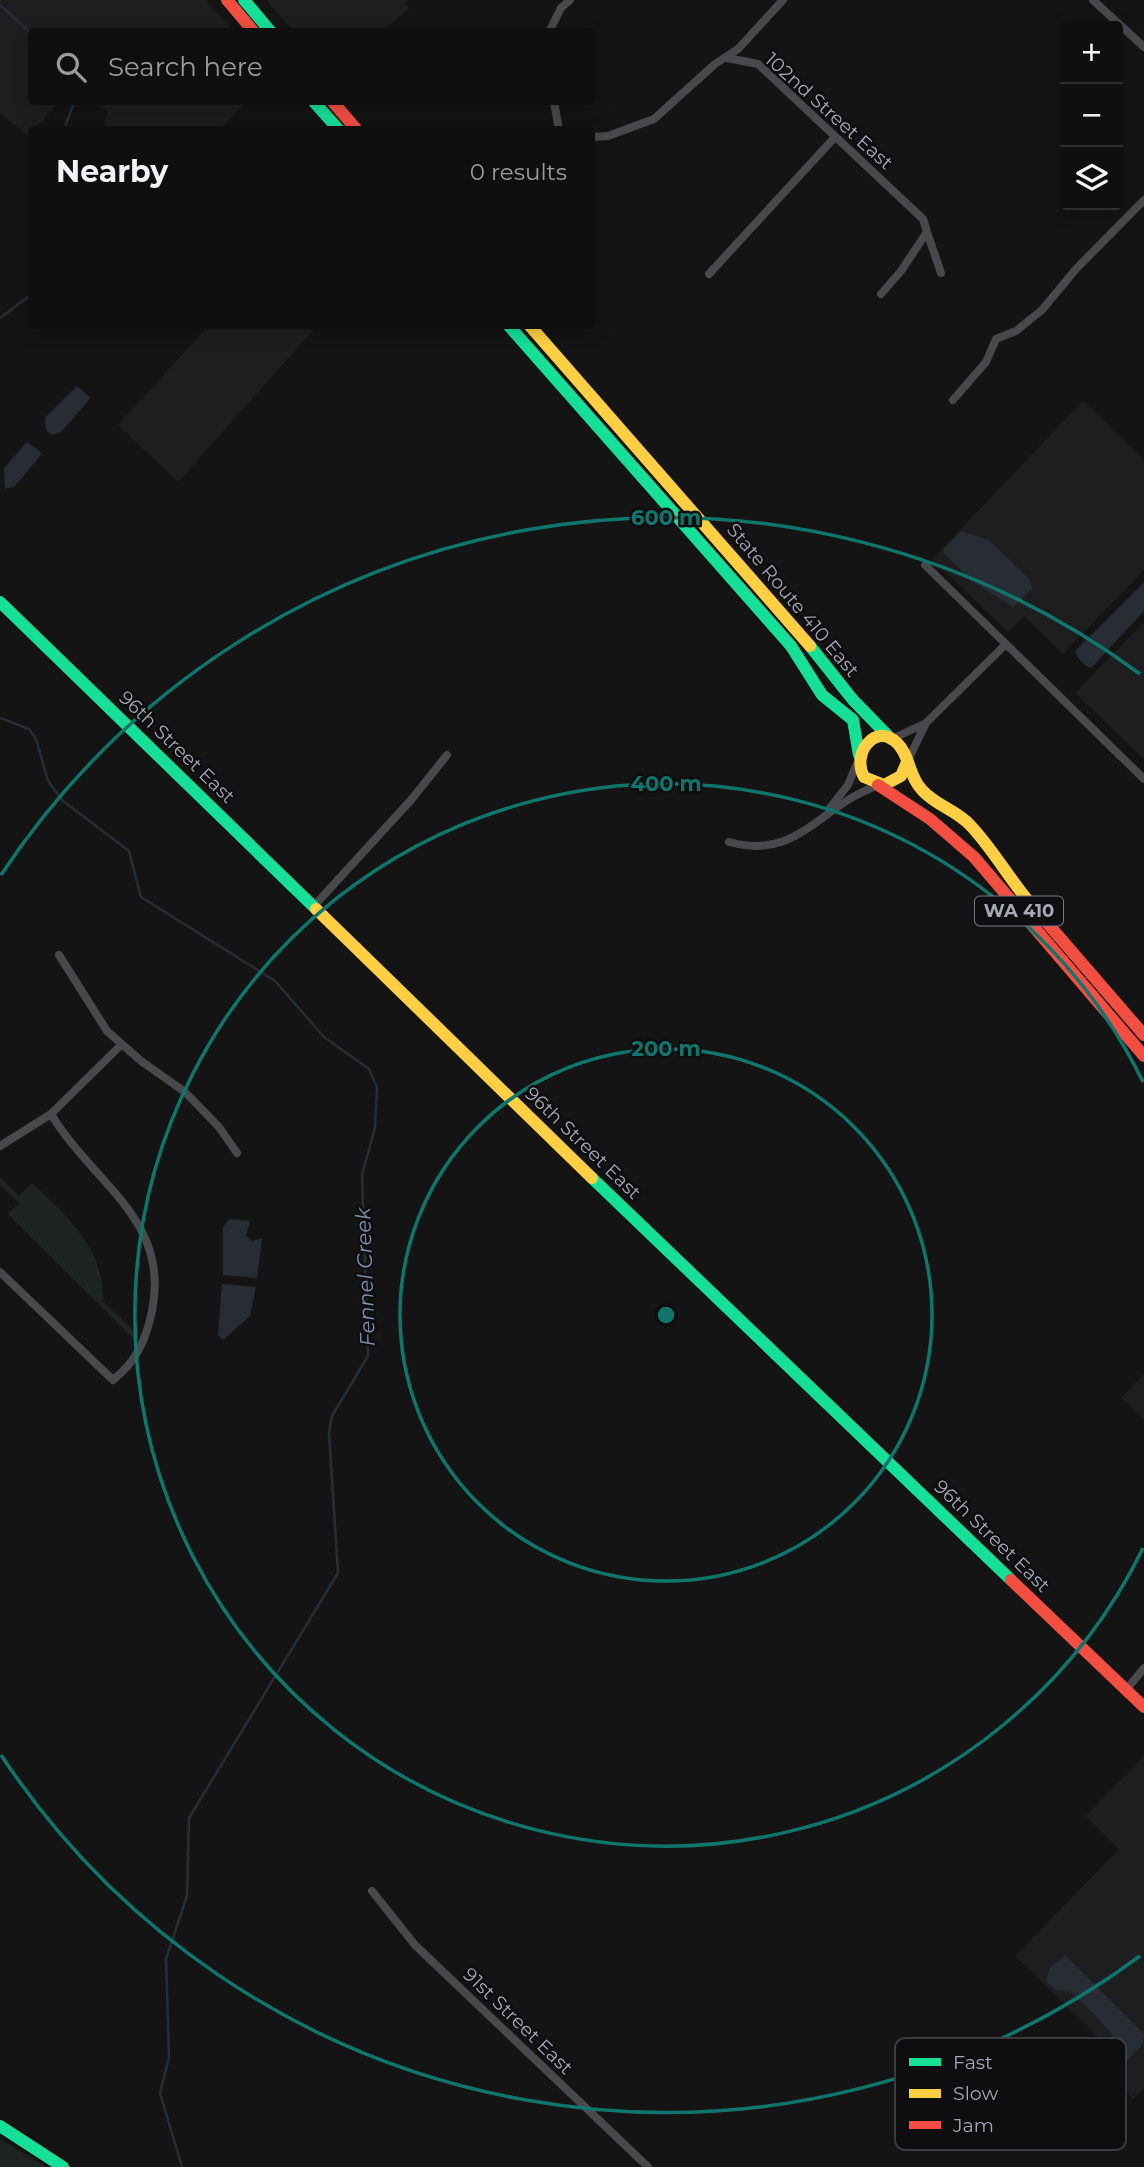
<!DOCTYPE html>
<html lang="en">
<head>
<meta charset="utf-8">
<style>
	body { margin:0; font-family:Montserrat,sans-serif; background:#1d1d1d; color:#f1f3f6 }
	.controls { position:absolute; right:21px; top:21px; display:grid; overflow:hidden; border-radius:7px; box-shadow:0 4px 18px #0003 }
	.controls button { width:63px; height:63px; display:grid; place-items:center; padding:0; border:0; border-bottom:2px solid #2f2f2f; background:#0f0f0f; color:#f1f3f6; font:35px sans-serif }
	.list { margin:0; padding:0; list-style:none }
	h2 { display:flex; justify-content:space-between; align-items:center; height:91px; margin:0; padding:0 28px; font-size:30px }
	h2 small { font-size:23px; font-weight:400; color:#9b9c9e }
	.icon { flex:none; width:38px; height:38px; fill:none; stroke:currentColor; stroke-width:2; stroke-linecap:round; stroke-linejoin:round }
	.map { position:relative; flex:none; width:1144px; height:2167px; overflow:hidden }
	.search { position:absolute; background:#0f0f0f; box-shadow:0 4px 18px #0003; left:28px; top:28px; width:567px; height:77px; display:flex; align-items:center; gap:18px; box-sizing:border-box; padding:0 24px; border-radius:7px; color:#9b9c9e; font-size:26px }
	.panel { position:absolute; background:#0f0f0f; box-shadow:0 4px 18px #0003; left:28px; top:126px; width:567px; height:203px; border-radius:7px }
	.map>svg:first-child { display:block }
	.built { fill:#1e1e20 }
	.green { fill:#1e241f }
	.water { fill:#282d35 }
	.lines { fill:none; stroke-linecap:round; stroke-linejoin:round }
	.stream { stroke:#282d35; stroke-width:2.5 }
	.street { stroke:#48494c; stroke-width:8 }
	.fast { stroke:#16e098; stroke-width:12 }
	.slow { stroke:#ffcf43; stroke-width:12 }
	.jam { stroke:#f24e42; stroke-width:12 }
	.ring { fill:none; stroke:#0f766e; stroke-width:3.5 }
	.labels { text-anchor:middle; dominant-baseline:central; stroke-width:5; stroke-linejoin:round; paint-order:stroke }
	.shield { fill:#0e0e10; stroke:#787a84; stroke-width:2 }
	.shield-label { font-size:18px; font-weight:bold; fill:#a5a8b5 }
	.street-label { font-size:19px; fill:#a5a8b5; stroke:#0e0e10 }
	.water-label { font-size:21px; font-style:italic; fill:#7d91af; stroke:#0e0e10 }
	.key { fill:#0e0e10; stroke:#3b3c42; stroke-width:2 }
	.key-label { font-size:19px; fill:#a5a8b5 }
	.centre { fill:#0f766e; stroke:#0e0e10; stroke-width:3.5 }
	.ring-label { font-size:21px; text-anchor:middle; font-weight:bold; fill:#0f766e; stroke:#0e0e10; stroke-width:5; stroke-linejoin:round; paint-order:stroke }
</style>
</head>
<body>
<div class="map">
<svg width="1144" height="2167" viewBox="0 0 1144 2167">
	<rect width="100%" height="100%" fill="#141414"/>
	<!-- built -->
	<path class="built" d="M0 0H206L233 31 32 32V102H59L35 129 32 130 29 137 0 113Z
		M266 0H408L405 3 409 8 383 31H293Z
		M95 102H246L219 130 104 129 108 112Z
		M208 326H317L178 482 118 425Z
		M1083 401 1144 459V570L1063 654 1024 616 1008 632 932 559Z
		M1144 622V759L1075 693Z
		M1144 1374V1419L1121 1398Z
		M1144 1756V2088L1132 2100 1104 2043 1015 1956 1119 1849 1086 1816Z"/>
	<!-- green -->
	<path class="green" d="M0 1177 19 1196 32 1183C67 1216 105 1249 103 1301L135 1332 134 1339 8 1214 19 1203 0 1185Z
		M0 2139 47 2167H0Z"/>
	<!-- water -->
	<path class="water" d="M77 386 90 397 88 401 62 431 52 435 46 430 45 418Z
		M27 442 41 452 40 456 15 486 5 489 4 468Z
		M961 531 989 540 1030 580 1032 589 1013 607 971 580 944 553 943 550Z
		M1144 582V611L1091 668C1084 666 1075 657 1076 650Z
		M230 1219 250 1221 246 1236 252 1241 262 1238 257 1278 223 1275V1227Z
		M222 1284 256 1287 250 1316 223 1340 218 1335Z
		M1065 1955 1144 2034 1143 2044 1122 2066 1111 2033 1096 2016 1071 1992 1055 1990 1046 1981 1050 1968Z"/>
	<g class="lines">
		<!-- stream -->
		<path class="stream" d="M0 5 32 34
			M64 130 74 102
			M0 318 32 294
			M0 718 29 729 36 739 48 781 63 801 129 851 141 897 275 981 324 1037 369 1069 377 1087 375 1128 362 1175 368 1356 332 1416 329 1433 338 1573 189 1818 187 1896 166 1959 169 2057 160 2093 182 2167"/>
		<!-- street -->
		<path class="street" d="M1093 0 1144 47
			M549 32 561 8 570 0
			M727 58 758 64 923 219 927 232 901 271 881 294
			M554 102 559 130
			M592 137 608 136 654 119 715 64 738 49 783 0
			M927 232 941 273
			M709 274 835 137
			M953 400 986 362 996 339 1016 331 1042 310 1076 269 1144 200
			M925 565 1144 779
			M926 723 1006 644
			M892 739 926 723 907 762
			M829 809 848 785 858 761
			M729 842C784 857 806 827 848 800 857 794 868 790 877 785
			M313 907 411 800 447 755
			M59 955 107 1031 141 1061 185 1092 219 1127 237 1153
			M0 1146 51 1114 121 1045
			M0 1272 113 1380C136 1362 146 1340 152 1311 171 1219 92 1183 51 1114
			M1126 1690 1144 1668
			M372 1891 415 1945 648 2167"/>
		<!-- fast -->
		<path class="fast" d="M244 0 271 32
			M314 102 339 130
			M509 326 791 646 822 695 853 720 859 755
			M0 602 316 909
			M810 646 853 700 891 739
			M592 1178 1011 1580
			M0 2126 63 2167"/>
		<!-- slow -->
		<path class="slow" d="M530 326 810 646
			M907 762 901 776 884 785 864 777C851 753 876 722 897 743 910 755 909 777 922 790 935 805 956 810 970 825 992 848 1008 877 1029 902
			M316 909 592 1178"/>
		<!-- jam -->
		<path class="jam" d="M227 0 254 32
			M333 102 357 130
			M878 785 930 819 974 857 1144 1056
			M1029 902 1144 1035
			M1011 1580 1144 1707"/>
	</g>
	<!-- distance rings -->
	<g class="ring">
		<circle cx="666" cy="1315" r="266"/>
		<path d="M1143 1548A531 531 0 1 1 1143 1082"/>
		<path d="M1140 1956A797 797 0 0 1 1 1755M1 875A797 797 0 0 1 1140 674"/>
	</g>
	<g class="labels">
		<!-- shield labels -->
		<rect class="shield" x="975" y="896.5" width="88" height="29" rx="5"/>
		<g class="shield-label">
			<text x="1019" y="911">WA 410</text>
		</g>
		<!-- street labels -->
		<g class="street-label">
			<text transform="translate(829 111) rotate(42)">102nd Street East</text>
			<text transform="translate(793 600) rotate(50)">State Route 410 East</text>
			<text transform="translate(177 747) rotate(44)">96th Street East</text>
			<text transform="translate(583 1143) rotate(44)">96th Street East</text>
			<text transform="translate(992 1536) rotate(44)">96th Street East</text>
			<text transform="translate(518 2021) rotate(44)">91st Street East</text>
		</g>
		<!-- water labels -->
		<g class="water-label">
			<text transform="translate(365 1277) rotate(-92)">Fennel Creek</text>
		</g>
	</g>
	<!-- legend -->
	<rect x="895" y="2038" width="231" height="112" rx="10" class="key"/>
	<rect x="909" y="2058" width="32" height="8" fill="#16e098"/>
	<rect x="909" y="2089" width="32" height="9" fill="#ffcf43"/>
	<rect x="909" y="2121" width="32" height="8" fill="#f24e42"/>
	<g class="key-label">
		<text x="953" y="2069">Fast</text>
		<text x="953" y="2100">Slow</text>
		<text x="953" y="2132">Jam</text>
	</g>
	<circle cx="666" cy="1315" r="10" class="centre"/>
	<g class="ring-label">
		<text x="666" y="525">600 m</text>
		<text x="666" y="791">400 m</text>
		<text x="666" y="1056">200 m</text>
	</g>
</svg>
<div class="controls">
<button>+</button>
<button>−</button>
<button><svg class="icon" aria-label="layers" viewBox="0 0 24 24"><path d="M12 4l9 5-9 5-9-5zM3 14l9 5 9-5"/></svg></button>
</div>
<div class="search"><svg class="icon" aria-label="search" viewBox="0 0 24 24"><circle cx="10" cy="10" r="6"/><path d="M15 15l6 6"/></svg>Search here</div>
<section class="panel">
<h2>Nearby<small>0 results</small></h2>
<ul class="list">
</ul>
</section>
</div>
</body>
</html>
